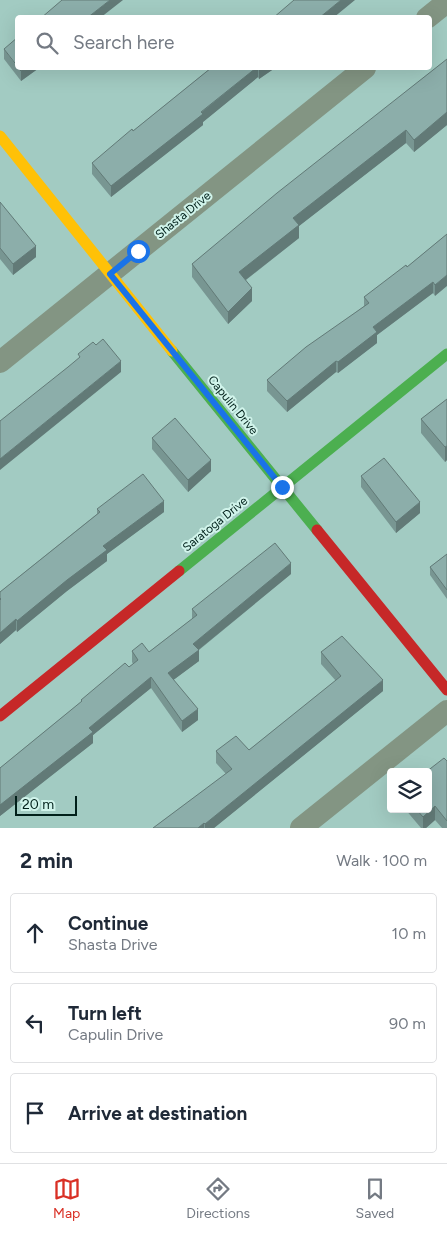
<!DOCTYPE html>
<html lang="en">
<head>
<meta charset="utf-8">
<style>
	body { margin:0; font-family:Figtree,sans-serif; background:#f6f6f7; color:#1f2937 }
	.controls { position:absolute; right:15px; bottom:15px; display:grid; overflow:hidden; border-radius:5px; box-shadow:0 5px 20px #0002 }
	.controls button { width:45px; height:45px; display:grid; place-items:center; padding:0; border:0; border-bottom:1px solid #e0e1e3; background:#fff; color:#1f2937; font:25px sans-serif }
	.scale { position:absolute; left:15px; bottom:12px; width:62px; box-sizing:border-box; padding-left:5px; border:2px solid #01201a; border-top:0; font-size:14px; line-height:18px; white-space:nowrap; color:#01201a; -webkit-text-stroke:4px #d1f4eb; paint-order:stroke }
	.stop { position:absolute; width:15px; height:15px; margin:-11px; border:4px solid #1a73e8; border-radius:50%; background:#fff }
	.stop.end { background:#1a73e8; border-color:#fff; box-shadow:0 1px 5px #0008 }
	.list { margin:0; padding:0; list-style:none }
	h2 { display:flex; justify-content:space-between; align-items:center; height:65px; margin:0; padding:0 20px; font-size:21px }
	h2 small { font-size:16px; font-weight:400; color:#747a83 }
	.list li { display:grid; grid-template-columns:32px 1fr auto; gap:15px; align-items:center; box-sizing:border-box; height:80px; margin:0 10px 10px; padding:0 10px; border:1px solid #e0e1e3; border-radius:5px }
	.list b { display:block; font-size:19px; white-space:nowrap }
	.list p { margin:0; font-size:16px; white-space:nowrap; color:#747a83 }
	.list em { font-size:16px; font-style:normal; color:#747a83 }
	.icon { flex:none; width:28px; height:28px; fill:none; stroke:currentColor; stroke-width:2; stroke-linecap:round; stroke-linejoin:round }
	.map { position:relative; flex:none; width:447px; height:828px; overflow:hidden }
	.search { position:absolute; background:#fff; box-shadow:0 5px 20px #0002; left:15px; right:15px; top:15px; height:55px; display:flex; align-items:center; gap:12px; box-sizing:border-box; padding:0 18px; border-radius:5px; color:#747a83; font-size:19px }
	.sheet { height:335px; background:#fff }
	nav { display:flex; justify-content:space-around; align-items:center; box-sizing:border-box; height:70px; border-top:1px solid #e0e1e3; background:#fff; font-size:14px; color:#747a83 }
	nav a { display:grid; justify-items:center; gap:2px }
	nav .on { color:#d93025 }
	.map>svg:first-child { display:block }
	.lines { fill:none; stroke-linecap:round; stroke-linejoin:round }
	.street { stroke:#839583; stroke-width:22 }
	.fast { stroke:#4caf50; stroke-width:11 }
	.slow { stroke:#ffc107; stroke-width:11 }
	.jam { stroke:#c62828; stroke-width:11 }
	.wall { fill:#789692 }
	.shaded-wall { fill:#627a77 }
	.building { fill:#8caeaa; stroke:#627a77 }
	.route { stroke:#1a73e8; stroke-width:6 }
	.labels { text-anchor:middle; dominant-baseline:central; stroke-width:4; stroke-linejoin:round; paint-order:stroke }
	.street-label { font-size:12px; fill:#01201a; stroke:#d1f4eb }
</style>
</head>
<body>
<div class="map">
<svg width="447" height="828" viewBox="0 0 447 828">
	<rect width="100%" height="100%" fill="#a2cbc2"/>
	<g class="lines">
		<!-- street -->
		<path class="street" d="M427 18 447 2
			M0 362 365 68
			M301 828 447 711"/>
		<!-- fast -->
		<path class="fast" d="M172 351 317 530
			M179 571 447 354"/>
		<!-- slow -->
		<path class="slow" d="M0 136 172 351"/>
		<!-- jam -->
		<path class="jam" d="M317 530 447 690
			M0 716 179 571"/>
	</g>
	<!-- wall -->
	<path class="wall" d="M4 49 18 68H39L21 81 4 59Z
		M447 59V125L414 152 406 143 299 226V238L246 280 252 301 228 324 192 277V264Z
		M211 68H275L259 79 258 77 203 122V125L111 197 92 174V163L133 131Z
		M0 202 36 257 13 275 0 259Z
		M447 234 435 296 433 293 377 335V343L338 373 336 372 287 412 267 391V380L364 306V297L407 267Z
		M447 399V460L445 462 421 433V419Z
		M152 438 211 471 188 492 152 449Z
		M361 476 420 513 396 533 361 487Z
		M97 509 164 512 107 554V561L67 591 17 632 16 630 0 644V592L97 514Z
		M447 554V599L430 575V567Z
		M291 574 199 650V661L173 680 198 720 182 732 151 688 93 735V743L0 816V768L81 702V700L133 664 132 662V651L149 652 192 619V609Z
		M321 652 383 691 214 828H153L226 774 216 763V751L249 750 336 681 321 664Z
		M447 761V828H442L435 820 426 828H421L405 809H428Z"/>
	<!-- shaded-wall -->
	<path class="shaded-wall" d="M110 0H123L100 18H87Z
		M341 0H355L333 18H319Z
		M25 68H39L21 81V71Z
		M256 68H258V77L203 122V125L111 197V186Z
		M259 68H275L259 79Z
		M447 112V125L414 152V140Z
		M406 130V143L299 226V238L239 285V272L293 218Z
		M36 246V257L13 275V264Z
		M447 275V286L435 296V285Z
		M433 282V293L377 335V343L338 373V362L373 327Z
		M252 288V301L228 324V312Z
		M121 361V372L0 470V459Z
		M336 361V372L287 412V401Z
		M447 446V460L445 462V447Z
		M211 460V471L188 492V480Z
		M164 501V512L107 554V561L67 591 17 632V621L103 546Z
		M420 502V513L396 533V522Z
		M291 563V574L197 651 199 650V661L168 684V673L193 644Z
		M16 619V630L0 644V633Z
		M151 677V688L93 735V743L0 816V805L89 728Z
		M383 680V691L214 828H205V824Z
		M198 709V720L182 732V721Z
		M435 806V820L426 828H423V817Z
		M204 823V828H198Z"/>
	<!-- building -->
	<path class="building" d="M62 0H110L87 18H41Z
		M294 0H341L319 18H273Z
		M18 37V67L4 49Z
		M447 59V112L414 140 406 130 293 218 299 225 239 272 252 288 228 312 192 264 277 193Z
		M18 68H25L21 71Z
		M211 68H256L201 112 203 114 111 186 92 163 132 129 133 131Z
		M0 202 36 246 13 264 0 248Z
		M447 234V275L435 285 433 282 373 327 377 332 338 362 336 361 287 401 267 380 306 347 369 303 364 297 406 265 407 267Z
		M103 339 121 361 0 459V421L68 367 80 357 78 354 93 342 96 345Z
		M447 399V446L445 447 421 419Z
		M175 418 211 460 188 480 152 438Z
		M384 458 420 502 396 522 361 476Z
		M143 474 164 501 103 546 107 550 67 580 17 621 16 619 0 633V600L1 599 0 598V592L100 512 97 509Z
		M275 543 291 563 193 644 199 650 168 673 198 709 182 721 151 677 89 728 93 732 0 805V768L82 701 81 700 125 663 129 667 138 660 132 651 142 643 149 652 197 615 192 609Z
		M447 554V590L430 567Z
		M342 636 383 680 205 824 204 823 198 828H153L232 769 216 751 236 736 249 750 341 676 321 652Z
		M444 758 447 761V821L435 806 423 817 416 809H428V772H426Z"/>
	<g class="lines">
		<!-- route -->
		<path class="route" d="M138 251 110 274 282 487"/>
	</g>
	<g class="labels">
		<!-- street labels -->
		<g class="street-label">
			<text transform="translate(183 215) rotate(-39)">Shasta Drive</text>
			<text transform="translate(233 405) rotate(51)">Capulin Drive</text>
			<text transform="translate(215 524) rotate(-39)">Saratoga Drive</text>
		</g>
	</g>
</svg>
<div class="controls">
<button><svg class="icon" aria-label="layers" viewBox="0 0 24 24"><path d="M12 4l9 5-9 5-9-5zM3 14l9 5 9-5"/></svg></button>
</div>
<div class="scale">20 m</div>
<div class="stop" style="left:138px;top:251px"></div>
<div class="stop end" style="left:282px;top:487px"></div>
<div class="search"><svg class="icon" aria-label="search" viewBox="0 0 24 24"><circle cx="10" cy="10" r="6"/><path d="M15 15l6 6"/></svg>Search here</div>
</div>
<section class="sheet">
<h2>2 min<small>Walk · 100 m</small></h2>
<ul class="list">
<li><svg class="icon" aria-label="ahead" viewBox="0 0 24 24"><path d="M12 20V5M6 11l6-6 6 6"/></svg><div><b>Continue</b><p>Shasta Drive</p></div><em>10 m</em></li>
<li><svg class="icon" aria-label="left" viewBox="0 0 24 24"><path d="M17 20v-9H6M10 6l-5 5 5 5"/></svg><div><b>Turn left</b><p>Capulin Drive</p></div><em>90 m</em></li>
<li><svg class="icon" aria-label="arrive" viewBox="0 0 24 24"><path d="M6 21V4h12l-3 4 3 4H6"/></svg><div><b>Arrive at destination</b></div></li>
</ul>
</section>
<nav>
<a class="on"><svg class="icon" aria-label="map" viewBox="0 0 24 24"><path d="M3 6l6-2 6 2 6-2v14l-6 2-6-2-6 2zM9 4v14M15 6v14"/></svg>Map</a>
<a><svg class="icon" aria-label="directions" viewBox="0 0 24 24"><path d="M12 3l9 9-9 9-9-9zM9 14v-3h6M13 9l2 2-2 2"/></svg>Directions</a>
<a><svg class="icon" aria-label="saved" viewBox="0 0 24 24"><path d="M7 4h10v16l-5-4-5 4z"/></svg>Saved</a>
</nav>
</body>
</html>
